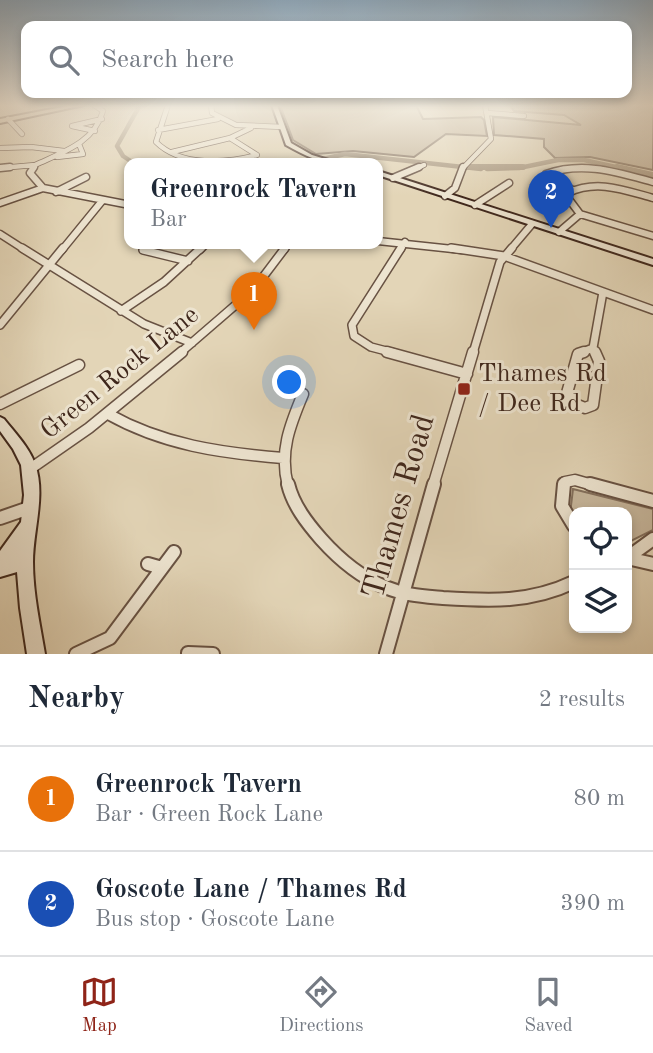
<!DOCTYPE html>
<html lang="en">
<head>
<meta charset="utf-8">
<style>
	body { margin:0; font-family:"Old Standard TT",serif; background:#f2f2f3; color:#1f2937 }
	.controls { position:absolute; right:21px; bottom:21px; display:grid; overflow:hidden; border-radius:14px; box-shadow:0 4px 10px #0003 }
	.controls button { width:63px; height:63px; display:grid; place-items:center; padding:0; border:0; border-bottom:2px solid #e0e1e3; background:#fff; color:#1f2937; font:35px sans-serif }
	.you { position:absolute; left:290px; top:383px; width:24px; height:24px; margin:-18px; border:5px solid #fff; border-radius:50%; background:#1a73e8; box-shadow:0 0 0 10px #1a73e833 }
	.badge { display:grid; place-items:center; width:46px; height:46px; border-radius:50%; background:#8f2418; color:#fff; font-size:23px; font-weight:700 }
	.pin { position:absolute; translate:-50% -58px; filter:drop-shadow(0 2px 4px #0008) }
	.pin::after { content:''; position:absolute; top:37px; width:24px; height:21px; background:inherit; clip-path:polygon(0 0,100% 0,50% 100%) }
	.popup { position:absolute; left:124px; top:158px; width:259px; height:91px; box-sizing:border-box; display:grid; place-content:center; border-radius:14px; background:#fff; filter:drop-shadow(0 2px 5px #0005); font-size:23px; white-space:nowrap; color:#747a83 }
	.popup b { font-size:26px; color:#1f2937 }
	.popup::after { content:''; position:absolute; left:50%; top:100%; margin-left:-14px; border:14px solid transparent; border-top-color:#fff }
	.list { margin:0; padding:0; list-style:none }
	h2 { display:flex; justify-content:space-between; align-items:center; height:91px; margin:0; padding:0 28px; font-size:30px }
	h2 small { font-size:23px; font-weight:400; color:#747a83 }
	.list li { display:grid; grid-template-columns:46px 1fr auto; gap:21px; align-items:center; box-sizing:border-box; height:105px; padding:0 28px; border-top:2px solid #e0e1e3 }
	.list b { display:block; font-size:26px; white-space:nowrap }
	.list p { margin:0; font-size:23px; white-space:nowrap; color:#747a83 }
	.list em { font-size:23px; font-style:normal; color:#747a83 }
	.icon { flex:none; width:38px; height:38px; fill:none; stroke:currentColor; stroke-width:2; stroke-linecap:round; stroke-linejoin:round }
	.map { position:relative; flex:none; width:653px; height:654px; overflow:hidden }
	.search { position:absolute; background:#fff; box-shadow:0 4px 10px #0003; left:21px; right:21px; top:21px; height:77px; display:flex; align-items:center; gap:18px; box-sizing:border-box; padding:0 24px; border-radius:14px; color:#747a83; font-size:26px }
	.sheet { height:301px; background:#fff }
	nav { display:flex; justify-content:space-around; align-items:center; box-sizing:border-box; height:98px; border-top:2px solid #e0e1e3; background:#fff; font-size:19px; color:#747a83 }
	nav a { display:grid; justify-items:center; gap:4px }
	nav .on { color:#8f2418 }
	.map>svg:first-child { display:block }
	.green { fill:#c7b79d; stroke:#836f5c; stroke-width:2 }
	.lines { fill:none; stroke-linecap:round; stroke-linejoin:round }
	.stream { stroke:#806c59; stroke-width:2 }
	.canal-far1 { stroke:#ab9a82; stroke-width:4.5 }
	.canal { stroke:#ab9a82; stroke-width:6 }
	.street-far4-casing { stroke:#685243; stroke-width:6 }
	.street-far3-casing { stroke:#685243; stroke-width:9 }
	.street-far2-casing { stroke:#685243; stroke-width:10 }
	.street-far1-casing { stroke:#685243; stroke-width:13 }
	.street-casing { stroke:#685243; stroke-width:16 }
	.secondary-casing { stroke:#3f271c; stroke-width:4 }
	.primary-casing { stroke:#3f271c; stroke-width:4 }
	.street-far4 { stroke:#ede4d0; stroke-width:4.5 }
	.street-far3 { stroke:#ede4d0; stroke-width:6 }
	.street-far2 { stroke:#ede4d0; stroke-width:7 }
	.street-far1 { stroke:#ede4d0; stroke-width:10 }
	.street { stroke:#ede4d0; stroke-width:12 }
	.secondary { fill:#ede4d0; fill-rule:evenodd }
	.primary { fill:#e3d5b7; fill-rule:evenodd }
	.poi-dot { fill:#8f2418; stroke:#ede4d0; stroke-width:2.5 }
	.labels { text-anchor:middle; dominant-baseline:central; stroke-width:6; stroke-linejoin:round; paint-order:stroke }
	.street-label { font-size:26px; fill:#3f271c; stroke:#ede4d0 }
	.poi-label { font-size:26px; fill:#3f271c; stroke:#ede4d0; text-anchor:start }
	.near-street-label { font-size:32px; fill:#3f271c; stroke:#ede4d0 }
</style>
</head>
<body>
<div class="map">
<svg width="653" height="654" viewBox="0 0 653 654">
	<rect width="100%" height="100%" fill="#e3d5b7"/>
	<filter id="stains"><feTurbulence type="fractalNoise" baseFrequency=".00286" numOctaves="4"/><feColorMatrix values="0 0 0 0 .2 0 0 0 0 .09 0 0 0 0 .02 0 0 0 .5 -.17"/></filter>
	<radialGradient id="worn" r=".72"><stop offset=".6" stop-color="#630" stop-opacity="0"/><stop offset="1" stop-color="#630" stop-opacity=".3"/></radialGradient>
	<!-- green -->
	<path class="green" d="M213 105H271L278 125H237L213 112Z
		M280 105H416L423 119 481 117 484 120 487 136 446 134 414 157 353 151 316 154 293 140Z
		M510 105H653V170L590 157 555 158 544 147V139L494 135 493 117 581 125 564 115 514 111Z
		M573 489 653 509V530L627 543V512H574V518L570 514Z"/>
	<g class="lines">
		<!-- stream -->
		<path class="stream" d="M644 105 653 107"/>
		<!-- canal-far1 -->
		<path class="canal-far1" d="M135 164 123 156 117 146 140 105
			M301 164 345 154 481 169
			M487 169 519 168 558 160H584L625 169"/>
		<!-- canal -->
		<path class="canal" d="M465 167H523
			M617 167 653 175"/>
		<!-- street-far4 casing -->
		<g class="street-far4-casing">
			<path id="street-far4" d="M168 105 156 142C181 167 226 163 257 155L230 138
				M211 105 212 113 236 125 282 127
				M487 113 524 116
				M8 119 22 134
				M158 130 218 119
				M95 131 72 126 102 119
				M0 148 31 147 64 151
				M172 152 230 138 251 128
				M57 157 83 154 79 144
				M0 168 35 165
				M33 169 35 165C63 152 94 143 103 111L94 105
				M415 169 424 165
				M462 169 491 139 485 105
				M563 169H601"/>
		</g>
		<!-- street-far3 casing -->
		<g class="street-far3-casing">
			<path id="street-far3" d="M34 167 30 173 43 188 130 205
				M0 168 10 167
				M393 178 419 167
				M573 190 549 181 546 174C583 161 616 172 653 182
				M56 192 86 177
				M445 196 455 188 463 167
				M0 203 43 188
				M475 205 509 183
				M580 214 653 236
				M559 232 580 214 568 198V193C597 179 624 190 653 198
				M0 234 25 250
				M378 241 462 250
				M62 250 102 201
				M200 250 206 244
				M284 250 288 244
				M400 250 405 242
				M510 250 532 224"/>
		</g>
		<!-- street-far2 casing -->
		<g class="street-far2-casing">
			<path id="street-far2" d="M22 248 144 324 192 343
				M451 248 504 256 653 310
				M143 250 188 261
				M121 311 164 282 201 248
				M0 325 63 248
				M593 348 595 353
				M593 348 603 292
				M180 353 254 289 285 248
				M394 353 371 347 354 336 352 325 401 248
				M473 353 500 262 512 248
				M580 353 593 348"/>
		</g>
		<!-- street-far1 casing -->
		<g class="street-far1-casing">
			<path id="street-far1" d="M387 352 467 374
				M584 352 578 354 567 393 568 401 585 408 593 405 599 361 595 352
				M0 404 79 365
				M108 414C163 445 221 453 283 458
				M30 469 89 428 182 352
				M288 486C279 452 290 425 303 394
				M433 486 473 352
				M564 486 565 482 575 480 596 486"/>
		</g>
		<!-- street casing -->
		<g class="street-casing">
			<path id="street" d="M288 484C293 505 307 523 321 539 338 558 360 577 385 587 404 595 422 596 443 598 490 601 530 603 574 582
				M564 484 562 506 574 526
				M590 484 653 501
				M0 518 29 508
				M627 558 653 539
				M627 558 653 564
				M148 564 162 568
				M188 653 213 654
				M76 654 110 638 174 552
				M386 654 434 484"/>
		</g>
		<!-- secondary casing -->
		<g class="secondary-casing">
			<path id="secondary" d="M272 105H277L291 143 312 155 342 164C321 164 304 155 286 145Z
				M378 171 653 259V265L378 175Z
				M0 417 4 419C15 433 29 447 35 464 46 495 33 530 33 562 33 593 40 624 45 654H27L20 608 17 572 0 577V551L21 522 24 495 21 465 13 449 0 431Z"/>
		</g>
		<!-- primary casing -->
		<g class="primary-casing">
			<path id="primary" d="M73 105H84L0 123V119Z"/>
		</g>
		<!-- street-far4 -->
		<use href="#street-far4" class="street-far4"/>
		<!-- street-far3 -->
		<use href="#street-far3" class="street-far3"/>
		<!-- street-far2 -->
		<use href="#street-far2" class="street-far2"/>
		<!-- street-far1 -->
		<use href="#street-far1" class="street-far1"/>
		<!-- street -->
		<use href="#street" class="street"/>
		<!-- secondary -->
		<use href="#secondary" class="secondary"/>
		<!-- primary -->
		<use href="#primary" class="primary"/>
	</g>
	<!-- sky -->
	<linearGradient id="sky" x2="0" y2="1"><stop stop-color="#8faabf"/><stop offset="0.54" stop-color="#f2ecdf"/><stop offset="1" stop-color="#f2ecdf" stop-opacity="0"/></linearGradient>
	<rect width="653" height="196" fill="url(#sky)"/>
	<!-- markers -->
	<rect class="poi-dot" x="457" y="382" width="14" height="14" rx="3.5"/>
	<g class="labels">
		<!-- street labels -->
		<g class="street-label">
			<text transform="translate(120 373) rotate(-39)">Green Rock Lane</text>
		</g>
		<!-- poi labels -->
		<g class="poi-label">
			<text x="478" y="374">Thames Rd<tspan x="478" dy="30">/ Dee Rd</tspan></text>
		</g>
		<!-- near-street labels -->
		<g class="near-street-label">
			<text transform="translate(400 507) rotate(-74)">Thames Road</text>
		</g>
	</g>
	<rect width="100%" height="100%" filter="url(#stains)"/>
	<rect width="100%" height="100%" fill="url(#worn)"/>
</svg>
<div class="controls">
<button><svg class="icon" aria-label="locate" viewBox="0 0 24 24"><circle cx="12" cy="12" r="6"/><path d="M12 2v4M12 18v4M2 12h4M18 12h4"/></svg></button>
<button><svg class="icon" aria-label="layers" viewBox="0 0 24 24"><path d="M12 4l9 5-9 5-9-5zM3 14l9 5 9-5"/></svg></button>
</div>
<div class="you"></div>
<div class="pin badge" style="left:254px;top:330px;background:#e8710a">1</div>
<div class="popup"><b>Greenrock Tavern</b>Bar</div>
<div class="pin badge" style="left:551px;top:228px;background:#1a4fb4">2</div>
<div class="search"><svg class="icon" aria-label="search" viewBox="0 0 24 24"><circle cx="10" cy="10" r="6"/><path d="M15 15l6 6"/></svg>Search here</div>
</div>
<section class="sheet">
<h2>Nearby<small>2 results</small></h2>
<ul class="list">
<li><span class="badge" style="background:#e8710a">1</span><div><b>Greenrock Tavern</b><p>Bar · Green Rock Lane</p></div><em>80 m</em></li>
<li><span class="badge" style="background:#1a4fb4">2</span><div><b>Goscote Lane / Thames Rd</b><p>Bus stop · Goscote Lane</p></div><em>390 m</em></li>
</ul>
</section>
<nav>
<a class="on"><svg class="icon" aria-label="map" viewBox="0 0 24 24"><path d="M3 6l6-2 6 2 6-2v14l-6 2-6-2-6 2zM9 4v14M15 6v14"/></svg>Map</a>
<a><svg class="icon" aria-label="directions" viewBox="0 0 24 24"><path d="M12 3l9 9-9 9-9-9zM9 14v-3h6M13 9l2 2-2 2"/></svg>Directions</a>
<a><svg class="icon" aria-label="saved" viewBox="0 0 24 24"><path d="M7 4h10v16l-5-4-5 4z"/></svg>Saved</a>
</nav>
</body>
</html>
